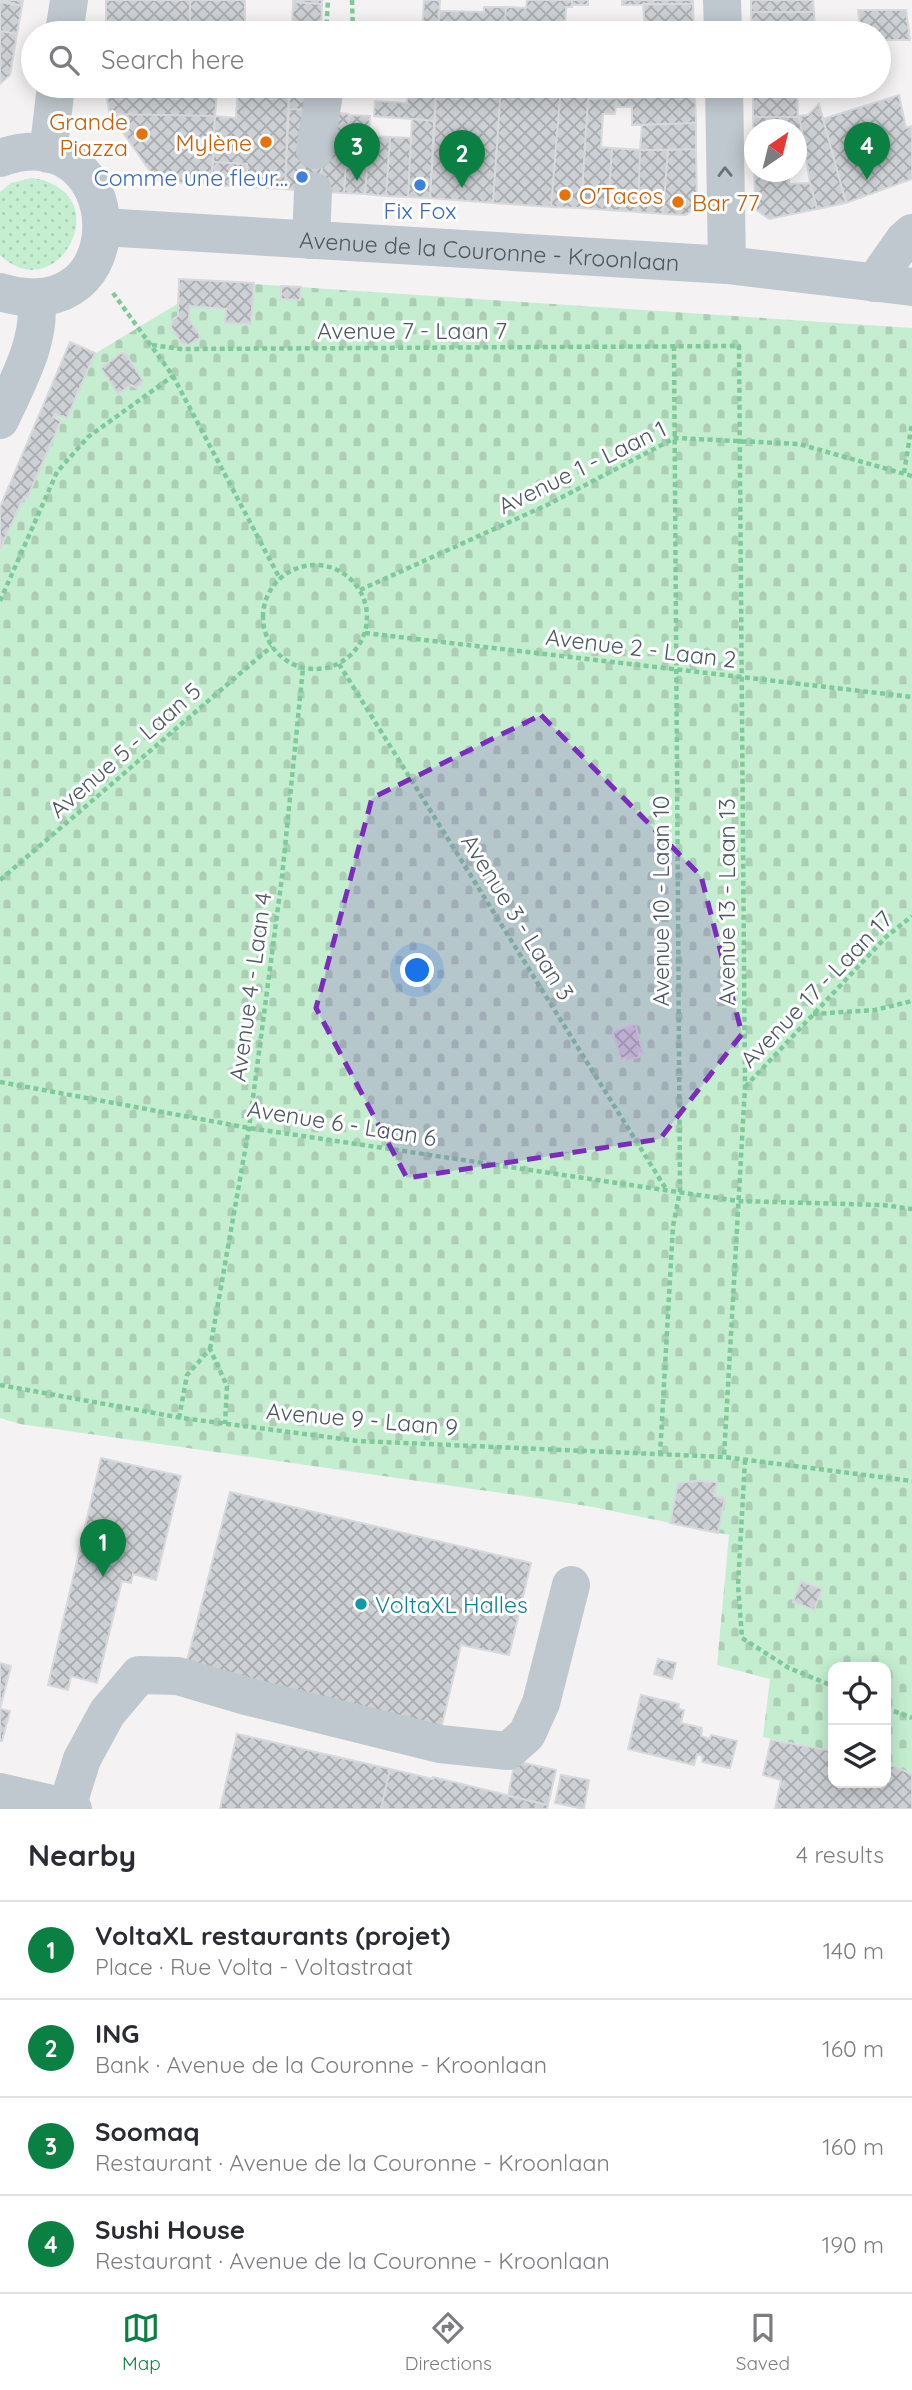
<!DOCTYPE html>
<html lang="en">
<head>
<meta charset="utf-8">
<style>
	body { margin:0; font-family:Quicksand,sans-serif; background:#f2f2f3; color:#2b2b33 }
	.controls { position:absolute; right:21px; bottom:21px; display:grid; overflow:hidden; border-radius:14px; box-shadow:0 4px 18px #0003 }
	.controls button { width:63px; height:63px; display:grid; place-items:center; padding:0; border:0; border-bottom:2px solid #e1e1e2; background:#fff; color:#2b2b33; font:35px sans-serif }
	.compass { position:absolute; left:744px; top:119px; width:63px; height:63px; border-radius:50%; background:#fff; box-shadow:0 4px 18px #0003; rotate:35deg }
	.you { position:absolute; left:418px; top:971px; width:24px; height:24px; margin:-18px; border:5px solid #fff; border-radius:50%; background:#1a73e8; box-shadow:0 0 0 10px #1a73e833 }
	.badge { display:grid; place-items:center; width:46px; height:46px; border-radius:50%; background:#0b8043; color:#fff; font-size:23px; font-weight:700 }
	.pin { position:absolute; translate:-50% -58px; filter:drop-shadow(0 2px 4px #0008) }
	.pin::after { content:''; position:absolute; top:37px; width:24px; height:21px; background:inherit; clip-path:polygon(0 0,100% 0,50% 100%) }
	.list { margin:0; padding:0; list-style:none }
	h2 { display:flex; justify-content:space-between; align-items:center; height:91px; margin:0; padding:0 28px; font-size:30px }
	h2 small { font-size:23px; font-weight:400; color:#7c7c81 }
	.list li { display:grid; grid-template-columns:46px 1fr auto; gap:21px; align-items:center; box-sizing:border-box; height:98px; padding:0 28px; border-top:2px solid #e1e1e2 }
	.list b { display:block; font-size:26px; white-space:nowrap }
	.list p { margin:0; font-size:23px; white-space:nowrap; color:#7c7c81 }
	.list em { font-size:23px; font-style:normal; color:#7c7c81 }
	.icon { flex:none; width:38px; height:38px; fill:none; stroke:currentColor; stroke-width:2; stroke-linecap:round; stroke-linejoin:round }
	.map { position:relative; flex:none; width:912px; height:1809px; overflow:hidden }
	.search { position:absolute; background:#fff; box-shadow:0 4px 18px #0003; left:21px; right:21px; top:21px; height:77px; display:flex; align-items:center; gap:18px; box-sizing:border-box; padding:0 24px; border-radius:38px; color:#7c7c81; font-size:26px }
	.sheet { height:483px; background:#fff }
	nav { display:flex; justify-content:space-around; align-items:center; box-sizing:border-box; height:98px; border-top:2px solid #e1e1e2; background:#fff; font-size:19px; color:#7c7c81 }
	nav a { display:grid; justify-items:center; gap:4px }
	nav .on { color:#0b8043 }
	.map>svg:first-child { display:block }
	.grass { fill:url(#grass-dots) }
	.cemetery { fill:url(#cemetery-stones) }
	.building { fill:url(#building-cross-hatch); stroke:#d7d9dd; stroke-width:2 }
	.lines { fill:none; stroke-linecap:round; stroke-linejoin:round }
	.path { stroke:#7fca9c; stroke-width:4.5; stroke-dasharray:5 3.5; stroke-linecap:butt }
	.minor { stroke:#bfc8ce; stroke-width:38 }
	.oneway { stroke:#68747b }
	.marked { fill:#7b2cbf; fill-opacity:0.2; stroke:#7b2cbf; stroke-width:5; stroke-dasharray:14 9; stroke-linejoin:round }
	.food-dot { fill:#e8710a; stroke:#fff; stroke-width:2.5 }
	.shop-dot { fill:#3f7fe0; stroke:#fff; stroke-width:2.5 }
	.culture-dot { fill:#0f9aa8; stroke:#fff; stroke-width:2.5 }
	.labels { text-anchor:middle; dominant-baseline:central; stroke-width:6; stroke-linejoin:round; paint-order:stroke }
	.food-label { font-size:23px; fill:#c56008; stroke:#fff; text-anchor:end }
	.shop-label { font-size:23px; fill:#366cbe; stroke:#fff; text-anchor:end }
	.street-label { font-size:23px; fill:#4b585f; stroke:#fff }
	.culture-label { font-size:23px; fill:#0d838f; stroke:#fff; text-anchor:start }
</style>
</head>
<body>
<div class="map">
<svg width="912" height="1809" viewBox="0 0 912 1809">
	<defs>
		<pattern id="grass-dots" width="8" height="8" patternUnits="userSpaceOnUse" patternTransform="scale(1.75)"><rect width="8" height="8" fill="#c5eed0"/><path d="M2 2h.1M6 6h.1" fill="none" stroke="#abceb5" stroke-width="1.8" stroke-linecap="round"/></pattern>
		<pattern id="cemetery-stones" width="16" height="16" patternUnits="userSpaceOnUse" patternTransform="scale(1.75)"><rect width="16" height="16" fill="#c5eed0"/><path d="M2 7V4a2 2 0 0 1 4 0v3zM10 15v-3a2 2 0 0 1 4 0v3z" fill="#abceb5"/></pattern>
		<pattern id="building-cross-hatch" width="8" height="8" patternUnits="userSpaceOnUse" patternTransform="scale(1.75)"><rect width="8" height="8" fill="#cdd0d4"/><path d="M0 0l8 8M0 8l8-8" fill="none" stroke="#a8acaf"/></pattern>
	</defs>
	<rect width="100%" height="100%" fill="#f4f2f3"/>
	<!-- grass -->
	<path class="grass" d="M32 178C121 191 58 311 0 255V192L11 183Z"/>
	<!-- cemetery -->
	<path class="cemetery" d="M179 279 912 328V1774L886 1763V1667H833V1751L763 1737 770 1679 717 1665 729 1535 593 1507 530 1497 20 1424 0 1418V507L70 342 96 353 177 304Z"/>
	<!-- building -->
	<path class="building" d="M0 0H23L22 6Z
		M106 0H190V22L106 23Z
		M190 0H245V25L190 22Z
		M293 0H322V4L293 2Z
		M424 0H440L438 33H422Z
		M527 0H572V7H566L565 33H504L506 7 526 8Z
		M572 0H588V5H572Z
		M622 0H693V4L622 5Z
		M751 0H813L814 12H751Z
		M0 2 22 6 17 34 0 31Z
		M293 2 322 4 321 28 292 27Z
		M643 4H693L694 29 645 31Z
		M484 7H506L504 33H438L439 11 484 12Z
		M858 10H906L910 40H879V33H861Z
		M751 12H814L815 28 799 27V33H752Z
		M190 22 219 24V33H105L106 23Z
		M242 25 292 27V33H242Z
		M292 27 321 28V33H292Z
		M694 29V33H622V30Z
		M0 31 17 34 10 75 0 84Z
		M105 86H217V92L105 90Z
		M238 86H290L285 189 247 187V164L213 162 215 116 236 118Z
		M290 86H318L316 110 288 109Z
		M408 86H436L435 121 374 116 375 101 407 103Z
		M436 86H501L493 203 430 198Z
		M501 86H561L551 207 493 203Z
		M561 86H589L581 208 551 207Z
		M589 86H695V96L588 99Z
		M753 86H802V92H753Z
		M105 90 217 92 215 116 110 114Z
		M753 92H797L798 117H753Z
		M899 95 906 128 912 126V179L846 203 823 119Z
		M695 96 696 123 632 125V107H616L617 97Z
		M617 97 615 114H603L601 147 612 148 608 210 581 208 588 99Z
		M819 104 846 203 817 209 810 183 799 116 808 115Z
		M288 109 316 110 323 151 320 192 285 189Z
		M331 112 349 114 344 193 320 192 323 151Z
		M110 114 215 116 211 185 157 181Z
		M349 115 370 116 365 194 344 193Z
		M753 117H799L805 144 796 145V130H754V145Z
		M412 119 435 121 430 198 408 197Z
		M696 123V149L640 150 642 125Z
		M369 136 390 137 386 196 365 194Z
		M390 137 411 138 408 197 386 196Z
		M754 145V172H789V184L810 183 817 209 769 219 755 209Z
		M612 148 640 150 638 212 608 210Z
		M696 149 697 206 686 215 663 214 668 150Z
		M640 150H668L663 214 638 212Z
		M213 162 247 164V187L211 185Z
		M179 279 254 283 251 324 225 323 226 309 190 306 189 319 201 337 188 345 181 343 171 327 173 319 178 316Z
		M281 286 301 287 300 300 281 299Z
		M70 342 95 353 67 418 55 414 53 417 61 421 27 498 24 497 0 549V507Z
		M121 353 126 354 143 381 137 388 131 385 118 394 101 368Z
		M635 1024 643 1053H639V1057L626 1061V1057L621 1059 613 1033 614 1031Z
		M101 1458 181 1476 156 1580 133 1574 131 1583 122 1581 97 1683 71 1676 68 1690 48 1685Z
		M696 1481 717 1482 714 1496 725 1498 718 1533 670 1523 678 1483Z
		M230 1492 531 1563 509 1655 461 1645 441 1729 185 1669Z
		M801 1581 822 1589 814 1610 793 1602Z
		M658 1659 676 1663 672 1679 654 1674Z
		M0 1663 11 1666 0 1709 10 1711 2 1741H0Z
		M641 1695 679 1704 678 1709 684 1710 681 1723 702 1728 701 1736 710 1739 711 1735 737 1741 730 1768 702 1762 703 1756 697 1754 694 1765 628 1749Z
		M237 1734 390 1769 381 1809H220Z
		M771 1740 833 1751V1783H886V1763L912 1774V1809H775L781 1780 763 1775Z
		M515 1761 556 1770 548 1805 508 1796Z
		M390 1769 433 1779V1777L548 1805 547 1809H381Z
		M561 1775 589 1780 584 1809 555 1803Z"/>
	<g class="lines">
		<!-- path -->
		<path class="path" d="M352 0 353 33
			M326 33 328 0
			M113 293 173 376 280 579
			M152 345 181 349 739 346 745 1087 724 1457
			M904 473 912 423
			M263 617a52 52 0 1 1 104 0a52 52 0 1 1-104 0Z
			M360 590 549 504 675 438 799 444 912 476
			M0 601 57 472 88 437 173 376
			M365 633 912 697
			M339 664 666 1189
			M0 880 272 646
			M813 1014 875 1010 912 1001
			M0 1082 249 1128 738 1201 883 1205 912 1209
			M745 1087 886 937 912 916
			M210 1349 249 1128 282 877 303 668
			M0 1385 182 1418 358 1441 724 1457 912 1481
			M179 1418 187 1375 210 1349 227 1386 225 1424
			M660 1455 673 1226 680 1191 674 346
			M745 1460 738 1585 742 1638 789 1668 833 1686
			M886 1708 912 1718"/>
		<!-- minor -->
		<g class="minor">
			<path d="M722 0 723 33"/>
			<path d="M64 33 69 0"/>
			<path d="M724 86 727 265"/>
			<path d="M315 150 324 93"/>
			<path d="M48 154 56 86"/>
			<path d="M0 158C129 112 141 334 0 292"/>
			<path id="s1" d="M103 227 727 265 912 287"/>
			<path d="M311 240 313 191"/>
			<path d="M874 283 904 240 912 233"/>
			<path d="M0 420C17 383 42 340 36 298"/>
			<path d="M0 1792 73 1809"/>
			<path d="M67 1807 82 1759 107 1713 139 1675 178 1676 246 1696 440 1744 508 1751 527 1734 541 1703 571 1585"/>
		</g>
	</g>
	<!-- one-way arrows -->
	<defs><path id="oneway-chevron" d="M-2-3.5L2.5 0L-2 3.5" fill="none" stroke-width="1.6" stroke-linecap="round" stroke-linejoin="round" transform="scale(1.75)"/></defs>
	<use class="oneway" href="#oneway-chevron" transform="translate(725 172) rotate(-91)"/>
	<!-- marked area -->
	<path class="marked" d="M541 715 701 876 742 1034 660 1139 407 1178 316 1008 372 798Z"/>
	<!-- markers -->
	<g class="food-dot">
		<circle cx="142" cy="134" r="7"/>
		<circle cx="266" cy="142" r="7"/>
		<circle cx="565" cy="195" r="7"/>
		<circle cx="678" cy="202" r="7"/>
	</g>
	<g class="shop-dot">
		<circle cx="302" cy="177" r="7"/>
		<circle cx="420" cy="185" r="7"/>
	</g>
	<circle class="culture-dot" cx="361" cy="1604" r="7"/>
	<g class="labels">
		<!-- food labels -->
		<g class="food-label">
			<text x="128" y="121">Grande<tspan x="128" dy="26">Piazza</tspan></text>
			<text x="252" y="142">Mylène</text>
			<text x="579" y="195" text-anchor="start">O'Tacos</text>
			<text x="692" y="202" text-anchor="start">Bar 77</text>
		</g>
		<!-- shop labels -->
		<g class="shop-label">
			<text x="288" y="177">Comme une fleur...</text>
			<text x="420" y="210" text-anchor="middle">Fix Fox</text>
		</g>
		<!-- street labels -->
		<g class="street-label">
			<text stroke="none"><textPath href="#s1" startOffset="387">Avenue de la Couronne - Kroonlaan</textPath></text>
			<text x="412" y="330">Avenue 7 - Laan 7</text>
			<text transform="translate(582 467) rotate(-26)">Avenue 1 - Laan 1</text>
			<text transform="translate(641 648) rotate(7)">Avenue 2 - Laan 2</text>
			<text transform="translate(125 750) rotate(-41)">Avenue 5 - Laan 5</text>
			<text transform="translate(660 901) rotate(-90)">Avenue 10 - Laan 10</text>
			<text transform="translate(726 902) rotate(-90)">Avenue 13 - Laan 13</text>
			<text transform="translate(518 917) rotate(58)">Avenue 3 - Laan 3</text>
			<text transform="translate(250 987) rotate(-82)">Avenue 4 - Laan 4</text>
			<text transform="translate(816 989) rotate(-46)">Avenue 17 - Laan 17</text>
			<text transform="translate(342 1123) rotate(9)">Avenue 6 - Laan 6</text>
			<text transform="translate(362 1419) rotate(5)">Avenue 9 - Laan 9</text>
		</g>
		<!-- culture labels -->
		<g class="culture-label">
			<text x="375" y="1604">VoltaXL Halles</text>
		</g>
	</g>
</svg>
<div class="controls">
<button><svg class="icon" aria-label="locate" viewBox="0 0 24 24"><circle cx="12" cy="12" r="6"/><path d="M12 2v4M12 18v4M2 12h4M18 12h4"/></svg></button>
<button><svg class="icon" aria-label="layers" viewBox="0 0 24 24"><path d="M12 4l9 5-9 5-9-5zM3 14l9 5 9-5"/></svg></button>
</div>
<svg class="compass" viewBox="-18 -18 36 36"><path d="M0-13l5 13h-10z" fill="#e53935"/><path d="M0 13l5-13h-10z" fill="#7c7c81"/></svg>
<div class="you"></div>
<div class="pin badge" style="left:103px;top:1577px">1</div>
<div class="pin badge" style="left:462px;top:188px">2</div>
<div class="pin badge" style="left:357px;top:181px">3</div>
<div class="pin badge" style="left:867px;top:180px">4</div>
<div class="search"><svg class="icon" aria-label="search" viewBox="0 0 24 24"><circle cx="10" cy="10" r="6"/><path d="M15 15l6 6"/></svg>Search here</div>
</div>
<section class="sheet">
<h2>Nearby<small>4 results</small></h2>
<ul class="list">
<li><span class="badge">1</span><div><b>VoltaXL restaurants (projet)</b><p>Place · Rue Volta - Voltastraat</p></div><em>140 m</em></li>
<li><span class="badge">2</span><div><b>ING</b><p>Bank · Avenue de la Couronne - Kroonlaan</p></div><em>160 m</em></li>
<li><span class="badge">3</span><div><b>Soomaq</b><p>Restaurant · Avenue de la Couronne - Kroonlaan</p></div><em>160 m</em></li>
<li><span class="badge">4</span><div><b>Sushi House</b><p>Restaurant · Avenue de la Couronne - Kroonlaan</p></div><em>190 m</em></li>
</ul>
</section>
<nav>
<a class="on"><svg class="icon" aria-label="map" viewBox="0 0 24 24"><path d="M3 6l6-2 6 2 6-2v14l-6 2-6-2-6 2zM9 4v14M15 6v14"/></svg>Map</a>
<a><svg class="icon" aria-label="directions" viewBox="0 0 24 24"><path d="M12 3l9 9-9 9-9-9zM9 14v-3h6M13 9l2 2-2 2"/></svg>Directions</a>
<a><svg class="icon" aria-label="saved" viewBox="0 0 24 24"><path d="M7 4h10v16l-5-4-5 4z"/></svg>Saved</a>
</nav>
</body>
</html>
